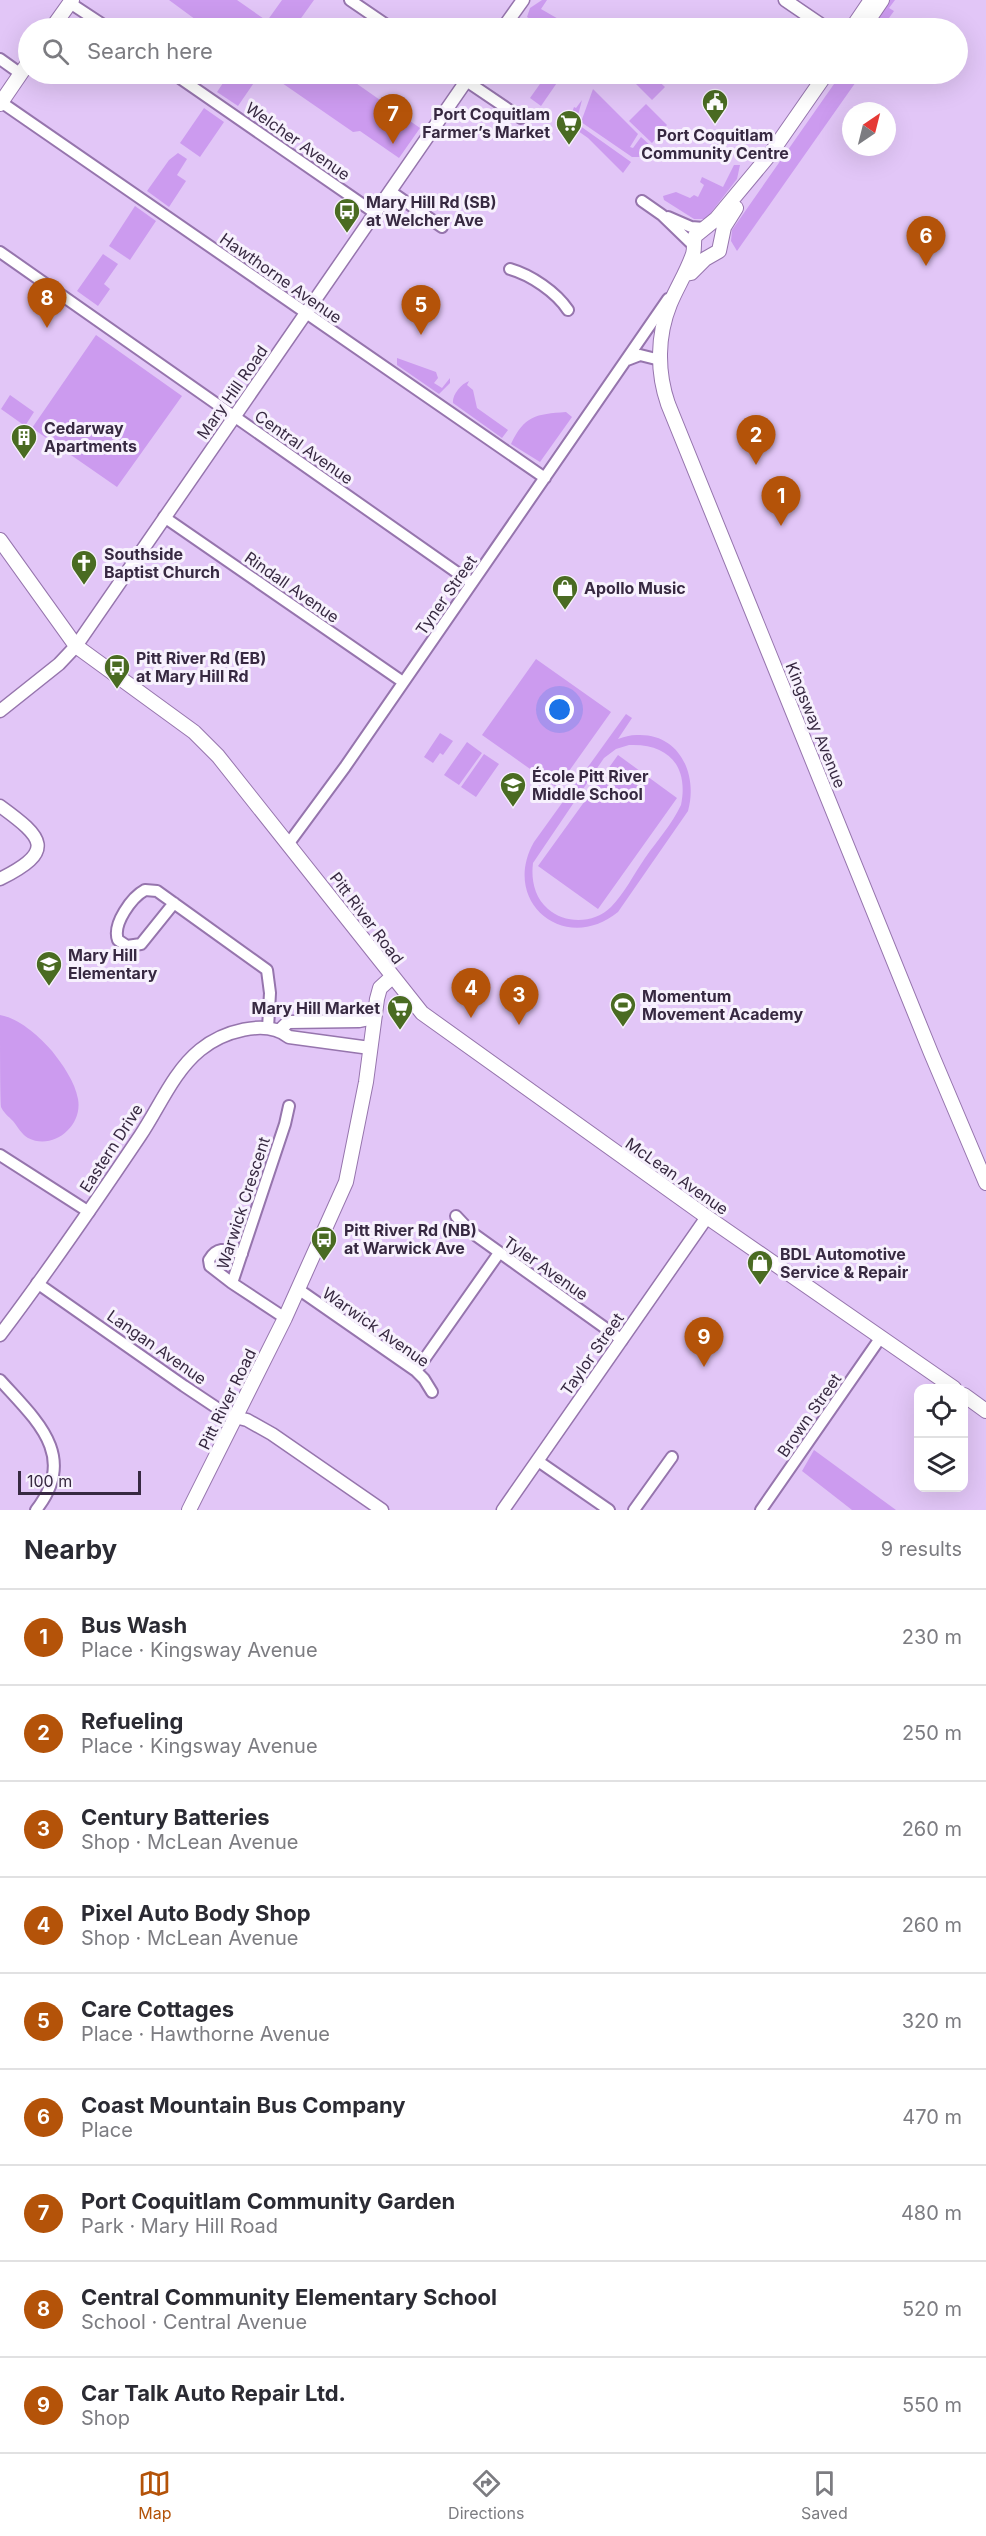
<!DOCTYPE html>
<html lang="en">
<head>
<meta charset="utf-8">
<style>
	body { margin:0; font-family:Inter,sans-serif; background:#f7f7f7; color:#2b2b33 }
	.controls { position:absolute; right:18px; bottom:18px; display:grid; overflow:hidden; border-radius:12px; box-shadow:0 6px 24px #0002 }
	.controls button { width:54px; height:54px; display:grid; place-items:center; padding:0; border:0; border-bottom:2px solid #e1e1e2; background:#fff; color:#2b2b33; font:30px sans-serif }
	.compass { position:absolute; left:842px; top:102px; width:54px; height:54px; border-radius:50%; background:#fff; box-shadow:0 6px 24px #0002; rotate:35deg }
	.scale { position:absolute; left:18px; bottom:15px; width:123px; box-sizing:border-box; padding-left:6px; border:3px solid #372941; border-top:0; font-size:16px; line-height:21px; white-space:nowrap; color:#372941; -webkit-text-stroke:4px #f7f1fd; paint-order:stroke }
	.you { position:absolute; left:560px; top:710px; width:21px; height:21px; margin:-15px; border:4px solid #fff; border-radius:50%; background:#1a73e8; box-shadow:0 0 0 9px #1a73e833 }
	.badge { display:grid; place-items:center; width:39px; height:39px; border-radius:50%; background:#b45309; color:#fff; font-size:20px; font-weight:700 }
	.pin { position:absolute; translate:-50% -50px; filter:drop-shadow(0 2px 3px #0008) }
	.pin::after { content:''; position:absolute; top:32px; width:21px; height:18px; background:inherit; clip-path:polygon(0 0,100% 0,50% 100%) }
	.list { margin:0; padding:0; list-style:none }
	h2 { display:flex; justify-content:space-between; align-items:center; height:78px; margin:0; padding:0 24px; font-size:26px }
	h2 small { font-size:20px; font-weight:400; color:#7c7c81 }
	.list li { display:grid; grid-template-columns:39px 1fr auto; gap:18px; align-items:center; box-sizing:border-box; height:96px; padding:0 24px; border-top:2px solid #e1e1e2 }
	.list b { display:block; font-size:22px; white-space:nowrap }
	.list p { margin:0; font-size:20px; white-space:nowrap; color:#7c7c81 }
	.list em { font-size:20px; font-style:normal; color:#7c7c81 }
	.icon { flex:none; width:33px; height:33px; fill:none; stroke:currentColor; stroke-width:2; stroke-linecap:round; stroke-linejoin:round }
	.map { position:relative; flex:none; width:986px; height:1510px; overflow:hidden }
	.search { position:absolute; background:#fff; box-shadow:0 6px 24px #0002; left:18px; right:18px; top:18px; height:66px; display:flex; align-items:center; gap:15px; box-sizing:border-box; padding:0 21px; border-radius:33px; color:#7c7c81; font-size:22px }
	.sheet { height:942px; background:#fff }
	nav { display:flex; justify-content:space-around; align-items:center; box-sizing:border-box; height:84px; border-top:2px solid #e1e1e2; background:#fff; font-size:16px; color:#7c7c81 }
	nav a { display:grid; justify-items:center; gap:3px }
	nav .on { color:#b45309 }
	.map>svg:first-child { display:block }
	.green { fill:#cc9bef; fill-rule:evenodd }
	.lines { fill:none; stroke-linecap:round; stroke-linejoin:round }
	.minor-casing { stroke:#9675ad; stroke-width:14 }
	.tertiary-casing { stroke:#9675ad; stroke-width:15 }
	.secondary-casing { stroke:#9675ad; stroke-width:16 }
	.minor { stroke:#fff; stroke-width:10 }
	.tertiary { stroke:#fff; stroke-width:12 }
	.secondary { stroke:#fff; stroke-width:14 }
	.labels { text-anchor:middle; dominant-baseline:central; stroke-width:6; stroke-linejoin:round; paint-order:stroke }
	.poi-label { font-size:16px; font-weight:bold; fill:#372941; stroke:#f7f1fd; text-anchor:start }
	.street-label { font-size:16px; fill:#372941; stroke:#f7f1fd }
</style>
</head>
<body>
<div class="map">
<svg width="986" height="1510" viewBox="0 0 986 1510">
	<rect width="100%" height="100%" fill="#e2c6f7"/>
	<!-- green -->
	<path class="green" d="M169 0H237L267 21 282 0H314L294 28H207Z
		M542 0H547L541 9 574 28H544L527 17 530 8Z
		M887 0H895L889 8 894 11 889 18 905 28H867Z
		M229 74H260L238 106 217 92Z
		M269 74H343L420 128 399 158 360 131 353 132Z
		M547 74H563L541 106 530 98Z
		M635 74H651L665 87 652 100 630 78Z
		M841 74H872L858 79 737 251 731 241 732 230Z
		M593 89 638 134 630 147 633 148 641 137 651 146 641 157H632L581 122Z
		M582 100 576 123 631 162 623 173 588 138 568 124 574 107 576 108Z
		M646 104 667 125 652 143 629 121Z
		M204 108 224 122 200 157 180 143Z
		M178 153 187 159 177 175 186 181 169 207 147 191 169 160Z
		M734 165H740L737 179 706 219H694L664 200 663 196 676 192 690 198 694 195 698 197 704 185 700 182 702 177 723 187Z
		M135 206 156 221 130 260 109 246Z
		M103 254 118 264 104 284 110 289 98 306 77 291Z
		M96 335 182 396 117 487 32 428Z
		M397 358 436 372 438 378 434 383 442 388 450 378V383L439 394 397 365Z
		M469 381 467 385 473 390 477 408 508 430 502 438 453 403C452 395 461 384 469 381Z
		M10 395 34 412 25 426 1 409Z
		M566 412 572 417 540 462 511 444C524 416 536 414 566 412Z
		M536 659 611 712 557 788 482 735Z
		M626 714 632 718 618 739C624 737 630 735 637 735 680 733 698 775 688 811L618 912C565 955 500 902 534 842ZM629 745C668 743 689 766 681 805 672 824 657 841 645 858 634 874 624 894 611 907 594 924 565 924 548 909 534 897 531 879 533 863L604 758 616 749Z
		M440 733 453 741 443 755 440 753 433 763 424 757Z
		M467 742 482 753 459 785 444 775Z
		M484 754 499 764 476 797 461 787Z
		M618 755 677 798 598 909 538 866Z
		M0 1015C19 1018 40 1037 52 1051 63 1065 75 1082 78 1099 83 1126 53 1151 28 1138 22 1135 17 1126 13 1121 9 1117 3 1112 1 1107 0 1099 0 1029 0 1015Z
		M814 1450 896 1510H852L802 1471Z"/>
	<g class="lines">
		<!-- minor casing -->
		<g class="minor-casing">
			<path id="minor" d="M350 0 391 28
				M70 3 108 28
				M0 59 21 74
				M174 74 375 213
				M456 74 521 118
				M1 102 545 478
				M390 191 442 227
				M642 201 662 215 694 246
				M668 217 691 227 704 228
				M0 252 472 583
				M510 269C531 275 556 292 568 310
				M627 360 640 355 660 360
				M164 517 403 682
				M289 843 345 767 668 299
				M174 903 141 944 127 946 118 940C112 924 132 897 145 890L157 891 267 970 270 993 268 1028
				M0 1155 89 1212
				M456 1216 471 1232 622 1340
				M37 1283 184 1386 223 1412 235 1417
				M232 1283 210 1266 209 1260C218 1245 227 1250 242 1254
				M298 1289 416 1371 424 1379 432 1392
				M285 1318 232 1283 285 1124 289 1106
				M416 1371 499 1253
				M0 1380C36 1420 79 1456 36 1510
				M538 1461 609 1510
				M634 1510 672 1457
				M761 1510 881 1337"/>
		</g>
		<!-- tertiary casing -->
		<g class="tertiary-casing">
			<path id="tertiary" d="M785 0 826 28
				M503 28 523 0
				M0 711 59 664 76 646 471 74
				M0 806C44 838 56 851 0 879
				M280 1030 288 1022 359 1021 374 1018
				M0 1335C49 1270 95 1203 140 1136 159 1108 173 1072 200 1050 222 1032 265 1018 289 1037L370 1048
				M235 1417 247 1420 272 1434 382 1510
				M503 1510 707 1217"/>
		</g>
		<!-- secondary casing -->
		<g class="secondary-casing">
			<path id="secondary" d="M52 28 72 0
				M852 28 871 0
				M863 28 882 0
				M826 74 771 153 716 219 695 236C693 242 695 248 693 254 687 272 677 287 670 304 657 336 657 372 668 404L931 1053 986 1183
				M0 104 28 63
				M686 274 691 273 705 259 719 251 724 227 736 208
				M0 540 76 646 194 732 218 756 422 1013 707 1217 954 1388
				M964 1395 986 1411
				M189 1510 285 1318 346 1182 366 1082 377 999 380 988 392 977"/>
		</g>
		<!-- minor -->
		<use href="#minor" class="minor"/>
		<!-- tertiary -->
		<use href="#tertiary" class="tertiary"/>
		<!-- secondary -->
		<use href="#secondary" class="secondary"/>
	</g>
	<!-- icons -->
	<defs>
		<g id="civic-pin" transform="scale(1.35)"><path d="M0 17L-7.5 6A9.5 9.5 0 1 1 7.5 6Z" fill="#4a6b22" stroke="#f7f1fd"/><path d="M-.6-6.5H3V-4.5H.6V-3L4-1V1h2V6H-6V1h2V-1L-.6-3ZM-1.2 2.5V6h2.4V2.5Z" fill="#fff"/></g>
		<g id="supermarket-pin" transform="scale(1.35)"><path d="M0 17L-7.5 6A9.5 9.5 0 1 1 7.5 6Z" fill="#4a6b22" stroke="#f7f1fd"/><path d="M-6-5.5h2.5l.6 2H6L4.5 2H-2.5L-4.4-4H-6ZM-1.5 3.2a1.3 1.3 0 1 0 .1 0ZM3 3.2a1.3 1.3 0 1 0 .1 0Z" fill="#fff"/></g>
		<g id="bus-pin" transform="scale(1.35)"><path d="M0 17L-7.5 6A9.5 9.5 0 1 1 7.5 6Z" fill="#4a6b22" stroke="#f7f1fd"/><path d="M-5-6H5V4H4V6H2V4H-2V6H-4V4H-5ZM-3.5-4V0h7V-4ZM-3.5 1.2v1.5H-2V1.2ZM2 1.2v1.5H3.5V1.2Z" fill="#fff"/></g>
		<g id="building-pin" transform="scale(1.35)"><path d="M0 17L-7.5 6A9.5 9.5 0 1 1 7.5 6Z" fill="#4a6b22" stroke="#f7f1fd"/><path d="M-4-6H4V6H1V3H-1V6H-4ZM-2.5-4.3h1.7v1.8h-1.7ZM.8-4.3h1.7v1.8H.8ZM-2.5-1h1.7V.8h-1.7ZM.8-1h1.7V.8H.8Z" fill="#fff"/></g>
		<g id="church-pin" transform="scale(1.35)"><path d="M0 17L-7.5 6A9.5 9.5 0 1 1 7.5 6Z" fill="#4a6b22" stroke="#f7f1fd"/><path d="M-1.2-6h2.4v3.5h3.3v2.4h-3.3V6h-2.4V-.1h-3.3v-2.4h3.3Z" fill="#fff"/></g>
		<g id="shop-pin" transform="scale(1.35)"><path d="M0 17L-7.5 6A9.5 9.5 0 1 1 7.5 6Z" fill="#4a6b22" stroke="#f7f1fd"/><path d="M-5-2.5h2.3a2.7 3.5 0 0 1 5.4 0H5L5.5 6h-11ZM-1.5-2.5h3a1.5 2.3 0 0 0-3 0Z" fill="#fff"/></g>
		<g id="school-pin" transform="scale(1.35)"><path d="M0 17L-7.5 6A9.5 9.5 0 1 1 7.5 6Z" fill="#4a6b22" stroke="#f7f1fd"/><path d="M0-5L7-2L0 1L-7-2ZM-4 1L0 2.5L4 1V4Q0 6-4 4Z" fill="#fff"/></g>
		<g id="stadium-pin" transform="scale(1.35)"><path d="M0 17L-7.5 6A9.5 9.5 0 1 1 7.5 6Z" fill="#4a6b22" stroke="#f7f1fd"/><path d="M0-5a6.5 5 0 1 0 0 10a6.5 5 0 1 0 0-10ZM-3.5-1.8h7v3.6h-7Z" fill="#fff"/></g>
	</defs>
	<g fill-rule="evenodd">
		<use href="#civic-pin" x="715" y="102"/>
		<use href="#supermarket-pin" x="569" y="123"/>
		<use href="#bus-pin" x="347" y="211"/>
		<use href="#building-pin" x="24" y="437"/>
		<use href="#church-pin" x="84" y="563"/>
		<use href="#shop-pin" x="565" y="588"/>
		<use href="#bus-pin" x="117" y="667"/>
		<use href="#school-pin" x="513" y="785"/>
		<use href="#school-pin" x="49" y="964"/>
		<use href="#stadium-pin" x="623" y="1005"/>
		<use href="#supermarket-pin" x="400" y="1008"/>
		<use href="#bus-pin" x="324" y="1239"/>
		<use href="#shop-pin" x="760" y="1263"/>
	</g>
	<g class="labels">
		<!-- poi labels -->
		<g class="poi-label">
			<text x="550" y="114" text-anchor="end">Port Coquitlam<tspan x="550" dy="18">Farmer’s Market</tspan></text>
			<text x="715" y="135" text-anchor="middle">Port Coquitlam<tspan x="715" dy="18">Community Centre</tspan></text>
			<text x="366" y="202">Mary Hill Rd (SB)<tspan x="366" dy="18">at Welcher Ave</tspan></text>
			<text x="44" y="428">Cedarway<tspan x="44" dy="18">Apartments</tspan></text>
			<text x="104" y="554">Southside<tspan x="104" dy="18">Baptist Church</tspan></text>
			<text x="584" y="588">Apollo Music</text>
			<text x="136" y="658">Pitt River Rd (EB)<tspan x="136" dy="18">at Mary Hill Rd</tspan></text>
			<text x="532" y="776">École Pitt River<tspan x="532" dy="18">Middle School</tspan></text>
			<text x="68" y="955">Mary Hill<tspan x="68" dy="18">Elementary</tspan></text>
			<text x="642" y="996">Momentum<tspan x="642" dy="18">Movement Academy</tspan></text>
			<text x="380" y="1008" text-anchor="end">Mary Hill Market</text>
			<text x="344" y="1230">Pitt River Rd (NB)<tspan x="344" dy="18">at Warwick Ave</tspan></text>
			<text x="780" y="1254">BDL Automotive<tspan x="780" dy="18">Service &amp; Repair</tspan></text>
		</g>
		<!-- street labels -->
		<g class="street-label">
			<text transform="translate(298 141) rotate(35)">Welcher Avenue</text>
			<text transform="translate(281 278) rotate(35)">Hawthorne Avenue</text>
			<text transform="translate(232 392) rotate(-55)">Mary Hill Road</text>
			<text transform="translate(304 447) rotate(35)">Central Avenue</text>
			<text transform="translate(292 587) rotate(35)">Rindall Avenue</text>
			<text transform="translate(446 595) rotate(-55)">Tyner Street</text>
			<text transform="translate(816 725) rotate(68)">Kingsway Avenue</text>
			<text transform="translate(367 918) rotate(53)">Pitt River Road</text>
			<text transform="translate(111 1148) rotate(-57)">Eastern Drive</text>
			<text transform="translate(677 1176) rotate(35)">McLean Avenue</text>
			<text transform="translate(243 1203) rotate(-72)">Warwick Crescent</text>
			<text transform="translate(546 1268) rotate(35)">Tyler Avenue</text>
			<text transform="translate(376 1327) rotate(35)">Warwick Avenue</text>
			<text transform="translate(157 1347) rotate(35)">Langan Avenue</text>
			<text transform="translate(592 1354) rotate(-55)">Taylor Street</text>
			<text transform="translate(227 1399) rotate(-64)">Pitt River Road</text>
			<text transform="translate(809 1415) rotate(-55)">Brown Street</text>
		</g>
	</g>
</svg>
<div class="controls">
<button><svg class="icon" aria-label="locate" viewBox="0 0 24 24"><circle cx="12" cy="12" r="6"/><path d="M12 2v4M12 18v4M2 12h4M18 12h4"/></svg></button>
<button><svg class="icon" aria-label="layers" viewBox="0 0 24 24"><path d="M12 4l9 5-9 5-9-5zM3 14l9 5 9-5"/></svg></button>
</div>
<svg class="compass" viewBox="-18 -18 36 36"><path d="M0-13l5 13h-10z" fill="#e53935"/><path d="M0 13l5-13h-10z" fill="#7c7c81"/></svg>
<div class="scale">100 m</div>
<div class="you"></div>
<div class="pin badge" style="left:781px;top:526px">1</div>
<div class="pin badge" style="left:756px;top:465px">2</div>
<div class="pin badge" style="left:519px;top:1025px">3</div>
<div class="pin badge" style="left:471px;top:1018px">4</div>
<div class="pin badge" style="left:421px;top:335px">5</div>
<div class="pin badge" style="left:926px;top:266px">6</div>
<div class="pin badge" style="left:393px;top:144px">7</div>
<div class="pin badge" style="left:47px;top:328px">8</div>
<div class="pin badge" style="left:704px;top:1367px">9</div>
<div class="search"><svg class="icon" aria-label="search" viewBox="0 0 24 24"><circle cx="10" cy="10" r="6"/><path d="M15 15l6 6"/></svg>Search here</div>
</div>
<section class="sheet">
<h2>Nearby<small>9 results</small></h2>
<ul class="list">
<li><span class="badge">1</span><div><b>Bus Wash</b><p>Place · Kingsway Avenue</p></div><em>230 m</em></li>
<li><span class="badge">2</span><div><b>Refueling</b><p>Place · Kingsway Avenue</p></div><em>250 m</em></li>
<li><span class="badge">3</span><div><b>Century Batteries</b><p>Shop · McLean Avenue</p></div><em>260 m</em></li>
<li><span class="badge">4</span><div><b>Pixel Auto Body Shop</b><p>Shop · McLean Avenue</p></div><em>260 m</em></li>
<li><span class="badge">5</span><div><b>Care Cottages</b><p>Place · Hawthorne Avenue</p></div><em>320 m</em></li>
<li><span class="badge">6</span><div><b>Coast Mountain Bus Company</b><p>Place</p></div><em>470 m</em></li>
<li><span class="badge">7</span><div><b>Port Coquitlam Community Garden</b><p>Park · Mary Hill Road</p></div><em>480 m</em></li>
<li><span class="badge">8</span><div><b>Central Community Elementary School</b><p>School · Central Avenue</p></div><em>520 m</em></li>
<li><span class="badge">9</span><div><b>Car Talk Auto Repair Ltd.</b><p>Shop</p></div><em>550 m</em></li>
</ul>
</section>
<nav>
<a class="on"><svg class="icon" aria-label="map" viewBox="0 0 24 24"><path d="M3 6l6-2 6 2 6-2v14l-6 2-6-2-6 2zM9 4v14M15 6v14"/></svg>Map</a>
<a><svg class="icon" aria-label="directions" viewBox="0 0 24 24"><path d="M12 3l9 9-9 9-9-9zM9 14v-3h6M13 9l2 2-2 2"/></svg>Directions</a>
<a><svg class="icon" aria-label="saved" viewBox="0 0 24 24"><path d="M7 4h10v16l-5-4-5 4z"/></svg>Saved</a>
</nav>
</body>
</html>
